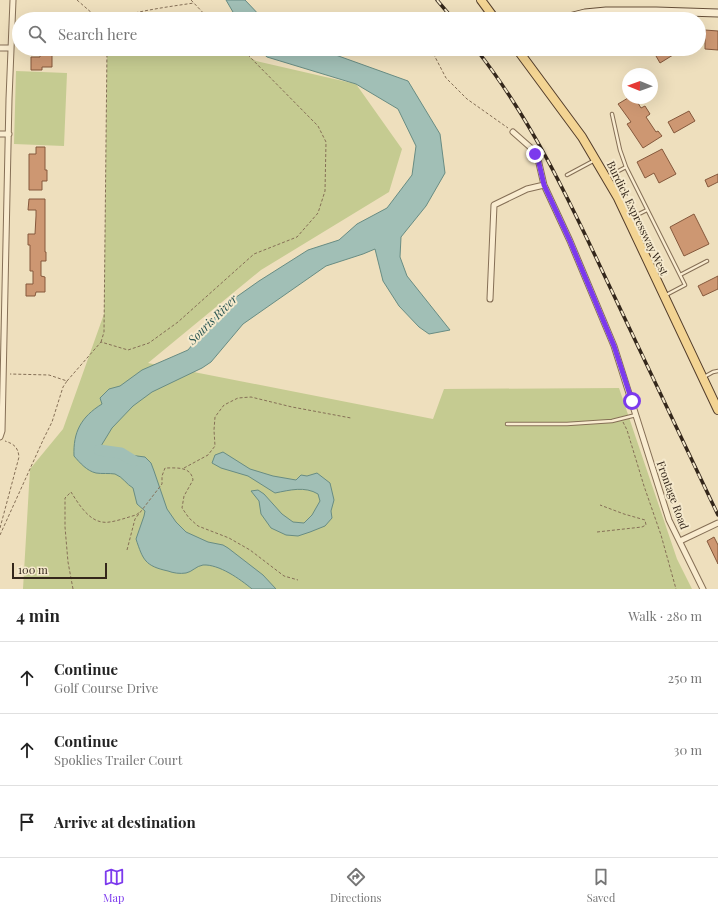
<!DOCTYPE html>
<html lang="en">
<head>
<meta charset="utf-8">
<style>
	body { margin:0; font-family:"Playfair Display",serif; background:#f2f2f2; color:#222 }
	.compass { position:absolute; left:622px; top:68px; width:36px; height:36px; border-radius:50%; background:#fff; box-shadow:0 4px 16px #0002; rotate:271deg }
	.scale { position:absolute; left:12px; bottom:10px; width:95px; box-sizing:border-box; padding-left:4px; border:2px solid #34271b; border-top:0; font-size:11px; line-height:14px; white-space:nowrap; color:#34271b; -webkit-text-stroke:3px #f5e9cc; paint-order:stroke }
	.stop { position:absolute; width:12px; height:12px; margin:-9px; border:3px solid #7c3aed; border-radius:50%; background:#fff }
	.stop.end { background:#7c3aed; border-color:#fff; box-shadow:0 1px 4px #0008 }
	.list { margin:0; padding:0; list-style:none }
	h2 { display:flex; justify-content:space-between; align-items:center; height:52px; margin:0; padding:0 16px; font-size:17px }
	h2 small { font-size:13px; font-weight:400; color:#767676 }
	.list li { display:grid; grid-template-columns:26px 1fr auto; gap:12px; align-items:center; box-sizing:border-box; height:72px; padding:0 16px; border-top:1px solid #e0e0e0 }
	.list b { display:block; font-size:15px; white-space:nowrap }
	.list p { margin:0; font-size:13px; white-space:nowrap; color:#767676 }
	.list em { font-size:13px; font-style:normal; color:#767676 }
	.icon { flex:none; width:22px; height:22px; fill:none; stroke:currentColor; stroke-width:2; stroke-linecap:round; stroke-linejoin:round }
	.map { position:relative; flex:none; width:718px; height:589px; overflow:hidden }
	.search { position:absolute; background:#fff; box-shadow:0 4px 16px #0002; left:12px; right:12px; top:12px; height:44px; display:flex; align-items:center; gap:10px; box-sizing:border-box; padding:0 14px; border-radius:22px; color:#767676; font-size:15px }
	.sheet { height:268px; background:#fff }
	nav { display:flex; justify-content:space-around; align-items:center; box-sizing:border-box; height:56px; border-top:1px solid #e0e0e0; background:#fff; font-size:11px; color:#767676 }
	nav a { display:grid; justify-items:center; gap:2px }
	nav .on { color:#7c3aed }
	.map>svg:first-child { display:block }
	.green { fill:#c5cb91 }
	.water { fill:#a1bfb6; stroke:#688c83 }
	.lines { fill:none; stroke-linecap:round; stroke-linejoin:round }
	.river { stroke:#a1bfb6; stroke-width:11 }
	.building { fill:#cd9772; stroke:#85583c }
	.lane-casing { stroke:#856f56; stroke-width:4.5 }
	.street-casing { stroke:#856f56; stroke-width:7 }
	.secondary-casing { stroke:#675039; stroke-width:9 }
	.primary-casing { stroke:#533d2b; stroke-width:10 }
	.path { stroke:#856f56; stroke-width:1; stroke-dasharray:3 2; stroke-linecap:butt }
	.lane { stroke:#f9ecd0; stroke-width:2.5 }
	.street { stroke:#f9ecd0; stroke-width:5 }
	.secondary { stroke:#f9ecd0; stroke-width:7 }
	.primary { stroke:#f3d493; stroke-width:8 }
	.rail-casing { stroke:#34271b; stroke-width:3.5 }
	.rail { stroke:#f5e9cc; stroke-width:2; stroke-dasharray:6; stroke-linecap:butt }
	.route { stroke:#7c3aed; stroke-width:5 }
	.labels { text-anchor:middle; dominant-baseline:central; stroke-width:4; stroke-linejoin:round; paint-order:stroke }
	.street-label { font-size:11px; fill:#34271b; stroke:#f5e9cc }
	.water-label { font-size:12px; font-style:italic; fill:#2a5552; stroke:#f5e9cc }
</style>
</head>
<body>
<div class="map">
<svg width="718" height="589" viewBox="0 0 718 589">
	<rect width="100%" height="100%" fill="#eedfbd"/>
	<!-- green -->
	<path class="green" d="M184 13 191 19H171Z
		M107 49H237L256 61 356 84 402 149 389 192 261 270 148 363 433 419 444 389 619 388 677 559 692 589H23L30 469 63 429 104 314Z
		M16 71 67 73 64 146 14 144Z"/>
	<!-- water -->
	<path class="water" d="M226 0H245L263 19H237Z
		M258 49H319L408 81 440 134 445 173 426 206 401 237 400 257 407 276 450 330 429 334 419 327 399 306 383 281 375 249 363 254 326 266 243 324 211 362 202 368 152 392 133 406 112 428 101 446 114 453 145 457 151 463 154 471 167 509 176 522 186 532 208 542 223 545 228 548 263 575 276 589H252C240 579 219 564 203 565 196 566 192 572 186 573 180 574 173 573 168 571 145 566 143 560 136 539L144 516 145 511 137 504 133 488C126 484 123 477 115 474 109 473 102 474 96 473 87 471 80 463 74 456 73 432 81 417 102 404L100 398 109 389 120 386 142 370 188 350 225 305 259 281 308 250 339 240 357 224 387 208 412 175 416 146 398 109 356 84 267 57Z
		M223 452 250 469 273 476 296 480 301 475 307 476 317 473 330 483 334 500 331 511 332 518 325 526 310 532 298 536 286 535 271 528 261 514 259 501 251 491 258 490 264 494 282 514 293 522 304 523 312 515 320 501 318 494C305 486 290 490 275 493L248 476 221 468 212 463 215 455Z"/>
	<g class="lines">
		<!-- river -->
		<path class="river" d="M99 450 121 453 134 461"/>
	</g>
	<!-- building -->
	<path class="building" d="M705 30 718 31V50L705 49Z
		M652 49H670L673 55 660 63Z
		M40 51H52V67H42V70H31V57H40Z
		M628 98H635L641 108 645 106 650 114 646 117 656 132 658 131 662 136 643 148 627 124 631 122 618 104Z
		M689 111 695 121 674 133 668 122Z
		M36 147H45V170H47V181H42V190H29V154H36Z
		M662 149 676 174 659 183 654 173 645 178 637 162Z
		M718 174V182L708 187 705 180Z
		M29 199H45V252H46V261H41V276L45 277V292H36L35 296H26V284H33V271H30V245H28V234H35L36 216V210H28Z
		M694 214 709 244 684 256 670 227Z
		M718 276V289L703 296 698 286Z
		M714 537 718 545V564L707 541Z"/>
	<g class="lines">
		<!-- lane casing -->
		<g class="lane-casing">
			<path id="lane" d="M612 114 620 150 626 167
				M567 175 595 160
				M607 177 626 167 685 285 666 295
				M629 219 647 210
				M680 275 707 261
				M704 377 713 372 718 371
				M507 424H567L612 421 636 415"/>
		</g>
		<!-- street casing -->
		<g class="street-casing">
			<path id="street" d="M0 48H11
				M513 132 530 147 538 159 544 185 570 241 614 346 669 520 703 589
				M0 134H9
				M490 299 494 205 527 189 544 185
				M0 437 2 431 9 99 13 0
				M680 541 718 523"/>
		</g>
		<!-- secondary casing -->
		<g class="secondary-casing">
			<path id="secondary" d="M561 19 585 13 606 11H656L718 13"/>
		</g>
		<!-- primary casing -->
		<g class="primary-casing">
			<path id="primary" d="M481 0 495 19
				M517 49 582 137 618 198 718 410"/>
		</g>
		<!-- path -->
		<path class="path" d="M77 0 93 14 108 19
			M191 0 209 19
			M111 19C138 11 166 7 194 3
			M432 49 433 53 446 78 467 99 508 128
			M101 342 104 332 107 49
			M67 381 101 342 128 350 149 343 178 322 254 254 297 237 318 213 325 191 326 142 318 126 242 49
			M623 422 627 430 644 486 661 535 676 589
			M184 468 208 455 215 446 214 430 215 417 224 405 238 398 251 397 292 407 351 418
			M0 528 19 457C18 447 14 444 5 441
			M597 532 642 527 646 525 645 520 624 514 600 505
			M0 535 44 438 52 422 63 387 67 381 49 375 10 374
			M127 550 135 519 162 484V476L165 468C176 468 191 466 193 480L184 496 182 508 189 518 198 526 229 538 250 550 284 576 298 580
			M73 589 68 562 65 527V498L71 492C78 503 88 520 102 522 110 524 128 517 136 515L140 512"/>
		<!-- lane -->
		<use href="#lane" class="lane"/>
		<!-- street -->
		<use href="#street" class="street"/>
		<!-- secondary -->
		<use href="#secondary" class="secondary"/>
		<!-- primary -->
		<use href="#primary" class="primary"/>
		<!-- rail casing -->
		<g class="rail-casing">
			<path id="rail" d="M437 0 453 19
				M476 49C532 120 570 202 608 283 645 360 681 438 718 515"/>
		</g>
		<!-- rail -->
		<use href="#rail" class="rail"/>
	</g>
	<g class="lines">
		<!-- route -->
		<path class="route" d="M535 154 538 159 544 185 570 241 614 346 632 401"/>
	</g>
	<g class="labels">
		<!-- street labels -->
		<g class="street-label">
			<text transform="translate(638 218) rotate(64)">Burdick Expressway West</text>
			<text transform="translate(673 495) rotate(70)">Frontage Road</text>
		</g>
		<!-- water labels -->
		<g class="water-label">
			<text transform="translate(212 319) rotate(-45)">Souris River</text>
		</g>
	</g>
</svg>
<svg class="compass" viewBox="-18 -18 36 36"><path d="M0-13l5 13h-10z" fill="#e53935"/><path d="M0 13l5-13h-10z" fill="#767676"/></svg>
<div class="scale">100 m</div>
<div class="stop" style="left:632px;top:401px"></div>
<div class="stop end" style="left:535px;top:154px"></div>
<div class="search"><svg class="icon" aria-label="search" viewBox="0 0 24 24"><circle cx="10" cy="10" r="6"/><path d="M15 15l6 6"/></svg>Search here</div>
</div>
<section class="sheet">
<h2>4 min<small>Walk · 280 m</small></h2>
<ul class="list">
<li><svg class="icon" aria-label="ahead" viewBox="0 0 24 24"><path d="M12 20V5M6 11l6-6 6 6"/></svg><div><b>Continue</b><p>Golf Course Drive</p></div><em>250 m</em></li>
<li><svg class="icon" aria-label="ahead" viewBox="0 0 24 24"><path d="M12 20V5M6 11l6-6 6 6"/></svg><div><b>Continue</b><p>Spoklies Trailer Court</p></div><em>30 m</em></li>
<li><svg class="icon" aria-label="arrive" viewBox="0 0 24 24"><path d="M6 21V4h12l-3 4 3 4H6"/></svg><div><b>Arrive at destination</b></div></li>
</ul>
</section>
<nav>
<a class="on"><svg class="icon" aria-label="map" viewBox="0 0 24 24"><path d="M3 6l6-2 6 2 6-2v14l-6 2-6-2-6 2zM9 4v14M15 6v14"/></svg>Map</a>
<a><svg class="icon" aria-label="directions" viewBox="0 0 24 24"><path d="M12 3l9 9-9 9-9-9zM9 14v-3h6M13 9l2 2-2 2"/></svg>Directions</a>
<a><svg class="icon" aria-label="saved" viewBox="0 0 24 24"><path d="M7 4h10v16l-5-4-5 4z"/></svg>Saved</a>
</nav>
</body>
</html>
